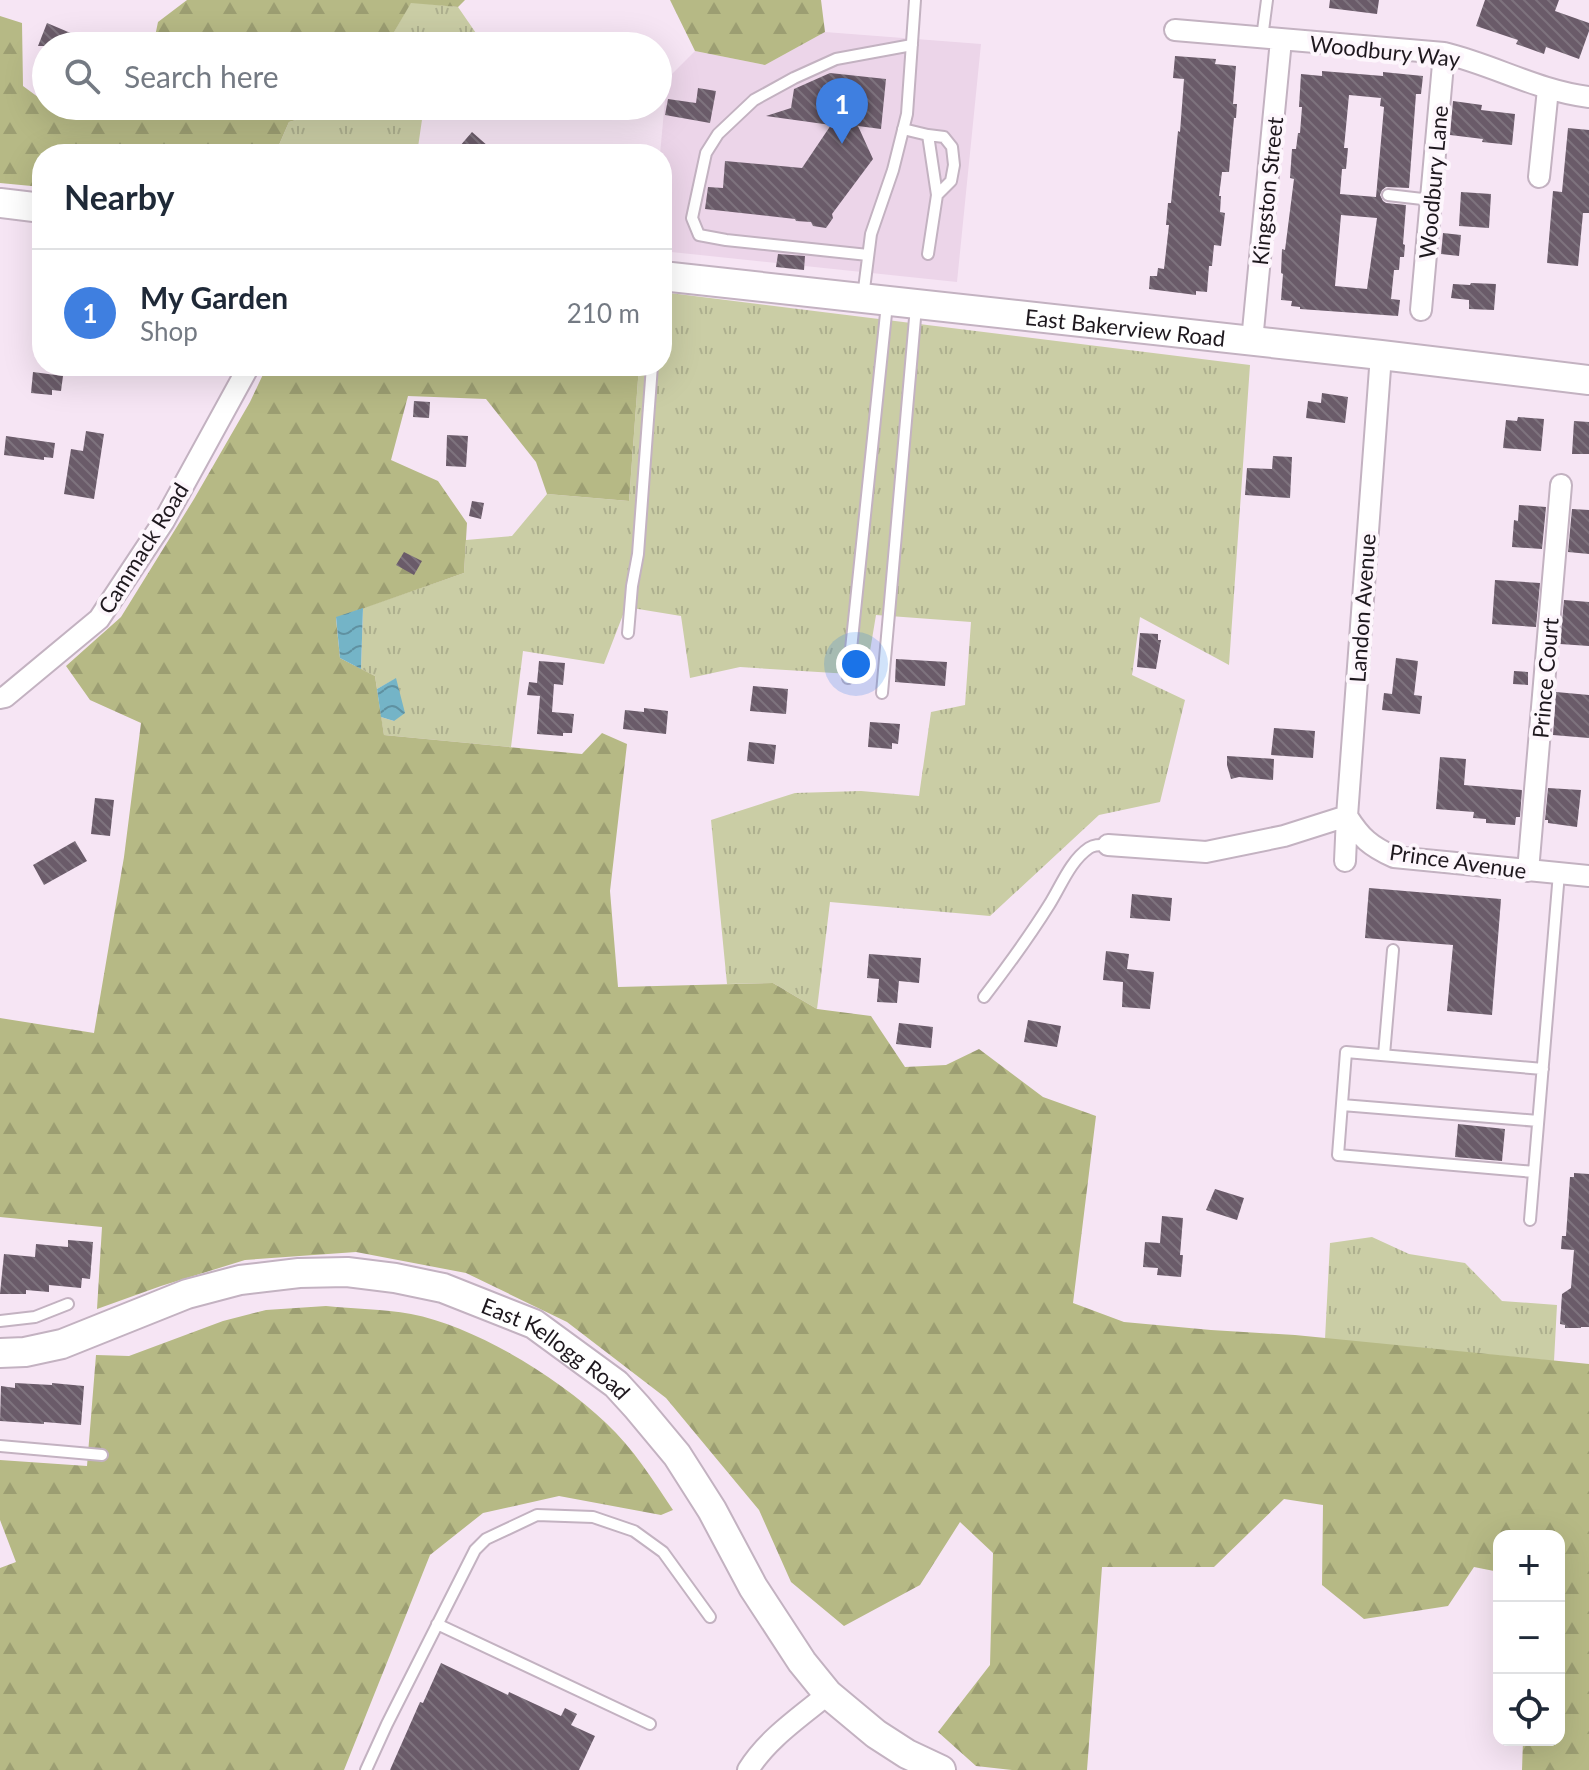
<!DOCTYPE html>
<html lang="en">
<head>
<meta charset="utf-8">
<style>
	body { margin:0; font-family:Lato,sans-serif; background:#f6f6f7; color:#1f2937 }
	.controls { position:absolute; right:24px; bottom:24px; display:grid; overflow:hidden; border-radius:16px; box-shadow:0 8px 32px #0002 }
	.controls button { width:72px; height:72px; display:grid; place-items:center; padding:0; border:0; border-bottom:2px solid #e0e1e3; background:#fff; color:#1f2937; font:40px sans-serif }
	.you { position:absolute; left:856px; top:664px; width:28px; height:28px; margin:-20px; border:6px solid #fff; border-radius:50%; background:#1a73e8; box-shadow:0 0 0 12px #1a73e833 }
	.badge { display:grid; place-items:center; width:52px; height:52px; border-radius:50%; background:#0b8043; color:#fff; font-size:26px; font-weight:700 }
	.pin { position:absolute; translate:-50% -66px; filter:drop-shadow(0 2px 4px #0008) }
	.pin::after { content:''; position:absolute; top:42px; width:28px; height:24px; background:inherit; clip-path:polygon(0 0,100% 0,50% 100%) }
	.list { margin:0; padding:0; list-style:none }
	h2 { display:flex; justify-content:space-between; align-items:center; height:104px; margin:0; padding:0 32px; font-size:34px }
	h2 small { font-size:26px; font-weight:400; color:#747a83 }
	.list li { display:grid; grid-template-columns:52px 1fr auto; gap:24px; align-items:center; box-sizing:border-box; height:128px; padding:0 32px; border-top:2px solid #e0e1e3 }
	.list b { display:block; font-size:30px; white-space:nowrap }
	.list p { margin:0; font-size:26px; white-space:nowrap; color:#747a83 }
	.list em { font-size:26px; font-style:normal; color:#747a83 }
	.icon { flex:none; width:44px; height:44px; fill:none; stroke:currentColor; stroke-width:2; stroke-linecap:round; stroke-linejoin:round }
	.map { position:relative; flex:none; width:1589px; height:1770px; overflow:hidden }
	.search { position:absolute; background:#fff; box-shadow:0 8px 32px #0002; left:32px; top:32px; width:640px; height:88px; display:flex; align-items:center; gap:20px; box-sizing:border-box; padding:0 28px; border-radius:44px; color:#747a83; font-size:30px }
	.panel { position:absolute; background:#fff; box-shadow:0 8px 32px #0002; left:32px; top:144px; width:640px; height:232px; border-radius:32px }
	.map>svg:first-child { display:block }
	.built { fill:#ecd5e9 }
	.grass { fill:url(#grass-tufts) }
	.forest { fill:url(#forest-firs) }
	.water { fill:url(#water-waves) }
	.building { fill:url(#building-back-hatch); fill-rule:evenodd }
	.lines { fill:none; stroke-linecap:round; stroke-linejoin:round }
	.lane-casing { stroke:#c3b2c1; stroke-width:14 }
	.street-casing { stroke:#c3b2c1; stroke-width:24 }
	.secondary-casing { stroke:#c3b2c1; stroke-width:32 }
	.lane { stroke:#fff; stroke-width:10 }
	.street { stroke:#fff; stroke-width:20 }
	.secondary { stroke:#fff; stroke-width:28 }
	.labels { text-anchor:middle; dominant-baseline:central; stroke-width:8; stroke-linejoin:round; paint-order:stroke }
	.street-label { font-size:22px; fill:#1e181e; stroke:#fdf6fc }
</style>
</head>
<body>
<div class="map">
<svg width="1589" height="1770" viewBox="0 0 1589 1770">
	<defs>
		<pattern id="grass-tufts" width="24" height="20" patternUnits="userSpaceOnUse" patternTransform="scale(2)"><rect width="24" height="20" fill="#cacda5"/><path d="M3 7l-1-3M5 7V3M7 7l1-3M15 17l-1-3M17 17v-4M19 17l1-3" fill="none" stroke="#adaf8e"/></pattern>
		<pattern id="forest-firs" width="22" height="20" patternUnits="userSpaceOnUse" patternTransform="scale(2)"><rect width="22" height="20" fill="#b6b985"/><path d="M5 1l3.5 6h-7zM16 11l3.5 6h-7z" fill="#9c9e72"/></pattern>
		<pattern id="water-waves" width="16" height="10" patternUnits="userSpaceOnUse" patternTransform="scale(2)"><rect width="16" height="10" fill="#74b4c7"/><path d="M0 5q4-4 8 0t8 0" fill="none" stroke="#5f91a1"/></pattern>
		<pattern id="building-back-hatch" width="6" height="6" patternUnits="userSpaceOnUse" patternTransform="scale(2)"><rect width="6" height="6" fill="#6a5b69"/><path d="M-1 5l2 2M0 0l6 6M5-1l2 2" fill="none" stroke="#7e737e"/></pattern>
	</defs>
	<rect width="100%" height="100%" fill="#f6e5f4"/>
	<!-- built -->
	<path class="built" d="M825 32 981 44 957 282 662 251V154H660L667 79 695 51 765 65Z"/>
	<!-- grass -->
	<path class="grass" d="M411 2 458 7 478 36 469 46H386Z
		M344 106H424L417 154H275L289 122Z
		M662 292 1250 365 1229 665 1140 617 1132 675 1185 700 1160 802 1099 815 990 916 830 902 817 1009 773 983 727 984 711 820 795 793 861 791 919 796 931 712 965 705 971 622 876 615 866 675 740 667 690 678 681 616 626 607 604 664 523 651 511 747 384 735 381 717 394 721 395 679 377 689 375 676 361 669 363 608 464 573 466 540 512 536 547 494 629 501 639 366H662Z
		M1372 1237 1409 1254 1465 1263 1502 1301 1557 1305 1554 1361 1325 1339 1330 1243Z"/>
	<!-- forest -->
	<path class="forest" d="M187 0H465L458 7 411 3 386 46H153L158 22Z
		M670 0H821L825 32 765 65 695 51Z
		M0 16 22 23 23 86 46 103V106H51L65 117 86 106H344L289 122 275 154H42V187L0 183Z
		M267 366H639L629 501 547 494 536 462 486 399 408 396 391 460 438 481 467 523 464 573 336 618 340 658 375 676 384 735 582 754 602 733 627 744 610 891 618 987 773 983 817 1009 871 1016 905 1067 946 1065 979 1049 1043 1097 1096 1116 1073 1303 1124 1322 1211 1330 1295 1335 1589 1364V1770H1522L1523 1740H1559V1536H1499V1572L1474 1567 1448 1606 1364 1619 1322 1585 1323 1505 1284 1499 1214 1567H1102L1087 1770H1012L976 1766 938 1732 990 1665 993 1553 960 1522 920 1585 844 1626 791 1582 759 1510 666 1398 567 1322 466 1273 356 1252 245 1260 161 1286 97 1309 102 1227 0 1217V1018L94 1033 124 857 141 723 90 700 66 666 121 617 194 499 250 402Z
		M326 1306C354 1309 383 1309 411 1314 475 1326 559 1378 606 1423 633 1448 653 1480 673 1510L661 1515 559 1496 483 1513 430 1555 344 1770H0V1568L16 1562 0 1520V1460L87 1466 96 1355 129 1356 223 1321 266 1310Z"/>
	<!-- water -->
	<path class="water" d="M363 608 361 669 340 658 336 617Z
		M396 678 405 713 394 721 381 717 377 689Z"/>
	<!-- building -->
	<path class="building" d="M1330 0H1379L1377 14 1329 8Z
		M1485 0H1559L1555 11 1589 23V31L1579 59 1546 47 1544 54 1516 44 1518 40 1476 26Z
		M47 23 73 34 69 46H38Z
		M1175 56 1216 59 1215 64 1236 66 1233 104H1237L1236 118H1234L1229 172H1222L1219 196H1221L1220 212 1225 213 1221 246 1214 245 1212 266H1209L1207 292 1196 291V295L1149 289 1150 276H1157L1158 268 1164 269 1169 225H1166L1168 203H1171L1178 131 1180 132 1184 79 1173 78Z
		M1322 71 1383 76V72L1423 76 1421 94H1416L1409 188 1386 187 1382 190 1380 195 1383 201 1386 203 1406 205 1403 244 1405 245 1404 257H1400L1399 270H1394L1391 299 1400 300 1398 316 1300 309V307L1291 306 1292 301 1281 300 1283 274 1281 273 1282 249 1285 250 1294 179 1290 178 1292 149H1296L1298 133H1300L1302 107H1299L1301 74 1322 76ZM1349 95 1381 98 1380 106 1384 107 1376 197 1340 194 1342 169H1346L1348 148H1344ZM1341 215 1377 218 1367 289 1335 286Z
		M830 73 886 79 881 129 858 126 873 159 832 214 833 218 826 228 813 226 811 222 796 221 795 219 705 209 708 187 723 188 725 161 802 168 831 125 766 116 791 108 794 89Z
		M698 88 716 91 710 123 665 115 668 99 696 103Z
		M1453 101 1482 105 1481 110 1515 114 1512 145 1482 142 1483 139 1450 135Z
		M1568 128 1589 130V213H1583L1578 266 1547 263 1553 191 1562 192Z
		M472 132 497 154H453Z
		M1461 192 1491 194 1489 228 1459 226Z
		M1443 233 1461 235 1459 256 1441 254Z
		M778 254 805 256 804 270 776 267Z
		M1471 283 1496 284 1494 310 1469 309V300L1451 298 1453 284 1470 285Z
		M33 372 63 376 61 391 52 390V395L31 393Z
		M1322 393 1348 397 1345 423 1306 418 1308 401 1321 403Z
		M414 401 430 402 429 418 413 417Z
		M1518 417 1544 419 1541 451 1503 448 1506 420 1517 421Z
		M1574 421 1589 422V454H1572Z
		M86 431 104 434 94 499 64 494 71 449 83 451Z
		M447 435 468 436 466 467 446 466Z
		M6 436 55 443 53 458 44 457V460L4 455Z
		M1273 456 1292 457 1290 498 1245 495 1247 468 1272 469Z
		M472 501 484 503 481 519 469 516Z
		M1519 505 1546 507 1542 549 1512 547 1514 520 1518 521Z
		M1572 509 1589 510V554L1568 552Z
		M404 552 422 561 414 575 396 565Z
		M1495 580 1540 583 1536 627 1492 624Z
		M1564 600 1589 602V646L1560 644Z
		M1140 633 1158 634V640H1161L1156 669 1137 667Z
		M1396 658 1418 661 1414 695 1422 696 1420 714 1382 710 1384 693 1392 694Z
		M896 659 947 662 945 686 895 682Z
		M539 661 565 663 563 685 554 684 552 712 574 714 572 733H563V736L537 734 540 696 527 695 529 682 537 683Z
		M1514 671 1528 672V685L1513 684Z
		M753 686 788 689 786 714 750 711Z
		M1556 692 1589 695V738L1553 735Z
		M644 708 668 711 666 734 623 729 625 710 644 712Z
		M870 722 900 724 898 744 892 743V749L868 747Z
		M1274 728 1315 731 1313 758 1271 755Z
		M749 742 776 745 774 764 747 761Z
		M1227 756 1274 759 1273 780 1239 777 1231 779 1227 765Z
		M1440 757 1466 759 1464 785 1522 790 1520 817H1516L1515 825 1486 823V819L1473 818 1474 812 1436 809Z
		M1548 788 1581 790 1577 827 1548 823V820H1545Z
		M95 798 114 800 110 836 91 834Z
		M75 841 87 861 44 885 33 865Z
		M1369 888 1501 899 1492 1015 1447 1011 1453 945 1365 938Z
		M1132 894 1172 898 1170 921 1130 918Z
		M1106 951 1129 954 1127 969 1154 972 1150 1009 1122 1007 1123 982 1103 980Z
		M869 954 921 958 919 983 899 981 897 1003 877 1002 879 979 867 978Z
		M1028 1020 1061 1026 1057 1047 1024 1042Z
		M899 1023 933 1027 931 1048 896 1044Z
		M1458 1124 1505 1129 1502 1161 1455 1157Z
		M1574 1173 1589 1174V1327H1581V1328H1565V1325L1560 1324 1562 1294 1571 1288 1574 1250 1561 1249 1562 1236H1566L1570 1177H1574Z
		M1215 1189 1244 1198 1237 1220 1206 1210Z
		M1162 1216 1183 1218 1180 1255H1183L1181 1277 1157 1275 1158 1268 1143 1267 1145 1242 1160 1243Z
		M68 1240 93 1242 90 1279 82 1278 81 1288 49 1285V1292L26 1290V1294H0L4 1254 35 1257 36 1244 68 1247Z
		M15 1383 52 1385V1383L84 1386 81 1425 44 1422V1424L0 1421 1 1386 15 1388Z
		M441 1663 508 1695 509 1692 561 1716 565 1708 577 1714 571 1725 595 1736 579 1770H390L420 1702 423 1703Z"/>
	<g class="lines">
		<!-- lane casing -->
		<g class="lane-casing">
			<path id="lane" d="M1262 38 1267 0
				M903 129 928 135 937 195 928 254
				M928 135 944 137 952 147 954 165 951 181 937 195
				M1388 195 1431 200
				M868 255 726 240 699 235 692 218 706 153 718 134 754 100 794 78 836 59 912 45
				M863 297 871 234 893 170 907 114 915 0
				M628 633 632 586 638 554 652 366
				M848 678 887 304
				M882 693 916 307
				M984 997C1007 967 1029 937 1049 905 1061 886 1070 861 1089 848 1095 844 1101 845 1108 845
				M1384 1055 1393 950
				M1342 1105 1538 1121
				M1534 1172 1338 1155 1346 1052 1543 1069
				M1530 1220 1559 873
				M0 1321 35 1317 68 1304
				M0 1446 102 1455
				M437 1624 650 1724
				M366 1770 387 1724 475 1550 486 1539 537 1515 593 1517 634 1531 663 1552 710 1617"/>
		</g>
		<!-- street casing -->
		<g class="street-casing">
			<path id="street" d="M1175 30 1444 53C1494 65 1538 91 1589 97
				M1539 177 1548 89
				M1421 310 1444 53
				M1252 341 1281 40
				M0 698 5 697 99 619 164 521 249 366
				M1108 845 1206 852 1284 836 1347 816C1361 838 1370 846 1394 857L1589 876
				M1345 861 1347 816 1381 355
				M1528 871 1561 485
				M748 1770C767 1739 800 1717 828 1694"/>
		</g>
		<!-- secondary casing -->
		<g class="secondary-casing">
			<g id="secondary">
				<path d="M0 203 42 208"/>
				<path id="s1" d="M662 276 1381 355 1589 380"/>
				<path id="s2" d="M0 1353 25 1352 62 1344 187 1294 240 1280 299 1273 347 1272 395 1278 443 1288 534 1324 616 1384 637 1407 677 1455 712 1510 753 1587 802 1662 828 1694 876 1734 907 1754 941 1770"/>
			</g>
		</g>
		<!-- lane -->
		<use href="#lane" class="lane"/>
		<!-- street -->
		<use href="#street" class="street"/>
		<!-- secondary -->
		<use href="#secondary" class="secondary"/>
	</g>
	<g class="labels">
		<!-- street labels -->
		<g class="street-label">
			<text transform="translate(1385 51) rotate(6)">Woodbury Way</text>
			<text transform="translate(1433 182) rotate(-85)">Woodbury Lane</text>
			<text transform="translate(1267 191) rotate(-84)">Kingston Street</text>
			<text stroke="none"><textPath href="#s1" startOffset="466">East Bakerview Road</textPath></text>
			<text transform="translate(143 548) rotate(-58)">Cammack Road</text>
			<text transform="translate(1362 608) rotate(-86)">Landon Avenue</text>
			<text transform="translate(1545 678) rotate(-85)">Prince Court</text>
			<text transform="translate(1458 861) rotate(8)">Prince Avenue</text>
			<text stroke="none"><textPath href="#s2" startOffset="586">East Kellogg Road</textPath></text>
		</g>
	</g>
</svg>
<div class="controls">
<button>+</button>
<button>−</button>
<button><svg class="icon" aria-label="locate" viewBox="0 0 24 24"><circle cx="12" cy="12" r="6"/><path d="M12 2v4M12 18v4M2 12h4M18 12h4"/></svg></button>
</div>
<div class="you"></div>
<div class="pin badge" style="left:842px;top:144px;background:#3f7fe0">1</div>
<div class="search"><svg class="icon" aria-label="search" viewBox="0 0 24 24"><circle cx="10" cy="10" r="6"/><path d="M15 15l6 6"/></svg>Search here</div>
<section class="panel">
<h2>Nearby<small></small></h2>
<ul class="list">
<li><span class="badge" style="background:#3f7fe0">1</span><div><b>My Garden</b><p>Shop</p></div><em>210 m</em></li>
</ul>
</section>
</div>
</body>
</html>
